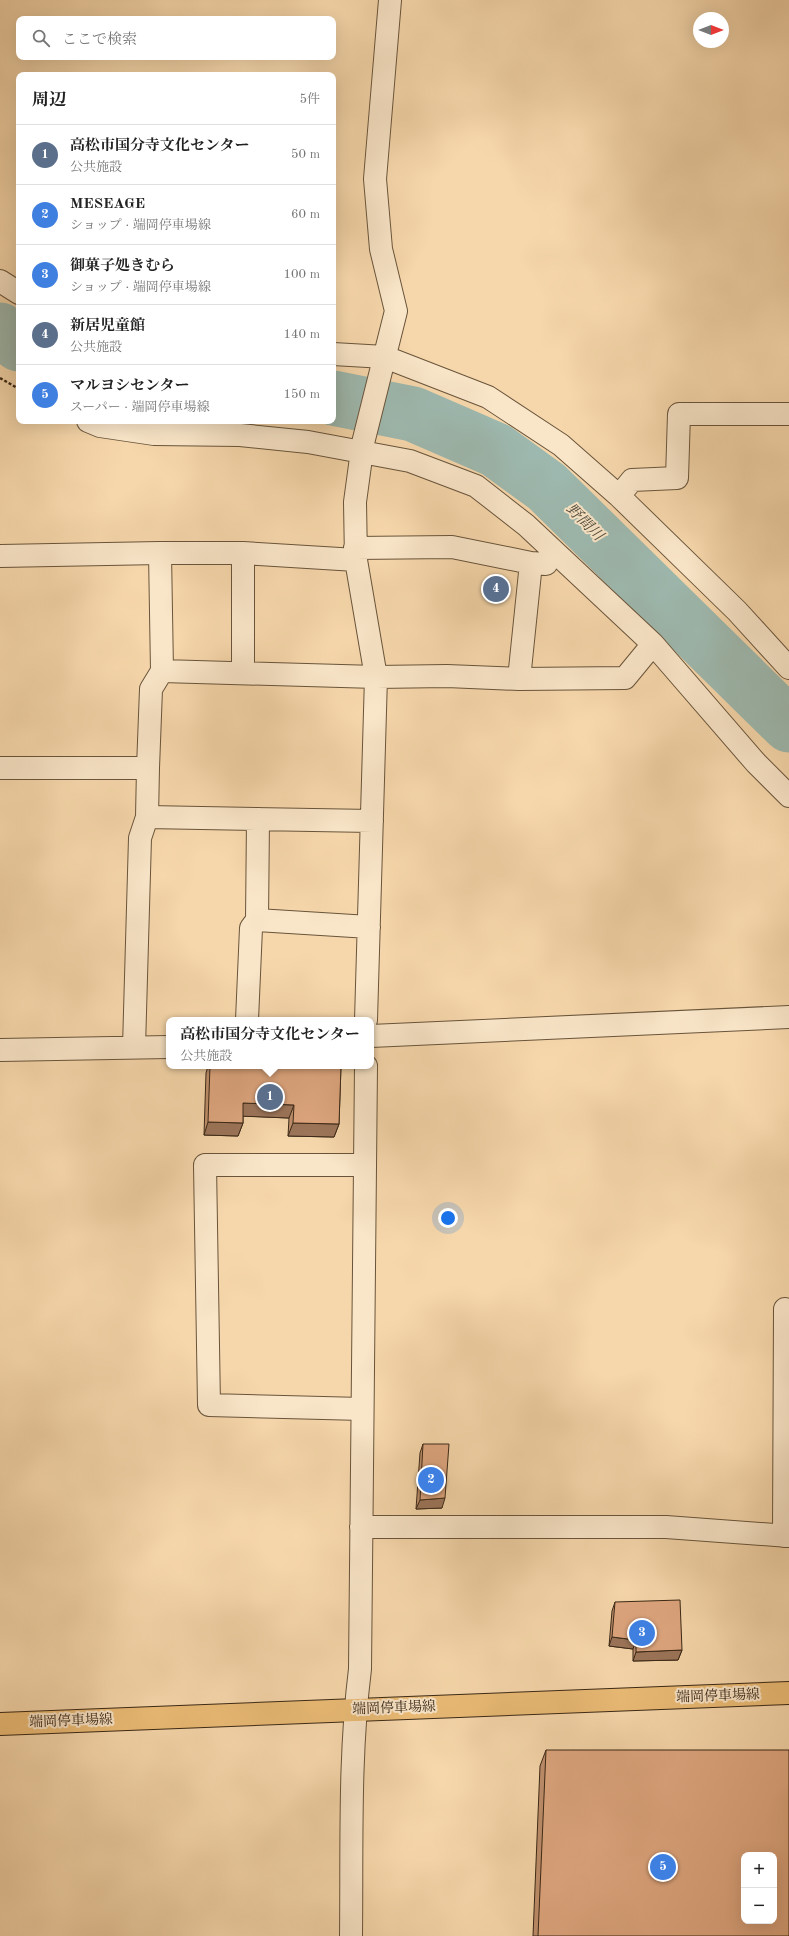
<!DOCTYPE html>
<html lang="ja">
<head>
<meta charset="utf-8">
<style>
	body { margin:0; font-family:"Old Standard TT","Noto Serif JP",serif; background:#f2f2f2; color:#222 }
	.controls { position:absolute; right:12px; bottom:12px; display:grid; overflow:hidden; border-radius:8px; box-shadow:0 4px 16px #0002 }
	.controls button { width:36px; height:36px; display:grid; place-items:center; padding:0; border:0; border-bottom:1px solid #e0e0e0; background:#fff; color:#222; font:20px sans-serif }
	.compass { position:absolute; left:693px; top:12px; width:36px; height:36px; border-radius:50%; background:#fff; box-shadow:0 4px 16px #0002; rotate:90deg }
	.you { position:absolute; left:448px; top:1218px; width:14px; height:14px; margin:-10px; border:3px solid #fff; border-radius:50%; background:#1a73e8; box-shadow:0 0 0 6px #1a73e833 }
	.badge { display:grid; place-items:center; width:26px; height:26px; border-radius:50%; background:#111827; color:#fff; font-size:13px; font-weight:700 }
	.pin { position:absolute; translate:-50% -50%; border:2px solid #fff; box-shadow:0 1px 4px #0006 }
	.popup { position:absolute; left:166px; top:1017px; width:208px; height:52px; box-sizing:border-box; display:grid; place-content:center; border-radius:8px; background:#fff; filter:drop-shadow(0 1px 3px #0005); font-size:13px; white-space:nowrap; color:#767676 }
	.popup b { font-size:15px; color:#222 }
	.popup::after { content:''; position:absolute; left:50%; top:100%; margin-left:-8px; border:8px solid transparent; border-top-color:#fff }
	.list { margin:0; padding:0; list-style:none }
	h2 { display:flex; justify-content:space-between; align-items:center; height:52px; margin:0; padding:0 16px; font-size:17px }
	h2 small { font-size:13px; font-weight:400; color:#767676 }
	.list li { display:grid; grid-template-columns:26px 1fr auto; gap:12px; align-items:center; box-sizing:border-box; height:60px; padding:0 16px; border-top:1px solid #e0e0e0 }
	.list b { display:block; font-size:15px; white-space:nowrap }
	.list p { margin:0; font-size:13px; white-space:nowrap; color:#767676 }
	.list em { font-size:13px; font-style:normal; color:#767676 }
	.icon { flex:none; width:22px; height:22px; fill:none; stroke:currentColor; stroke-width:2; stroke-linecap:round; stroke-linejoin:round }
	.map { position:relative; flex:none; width:789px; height:1936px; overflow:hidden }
	.search { position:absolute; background:#fff; box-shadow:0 4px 16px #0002; left:16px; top:16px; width:320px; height:44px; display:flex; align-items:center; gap:10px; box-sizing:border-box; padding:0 14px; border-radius:8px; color:#767676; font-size:15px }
	.panel { position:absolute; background:#fff; box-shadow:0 4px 16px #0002; left:16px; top:72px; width:320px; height:352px; border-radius:8px }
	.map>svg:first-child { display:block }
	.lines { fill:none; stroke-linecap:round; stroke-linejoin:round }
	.river { stroke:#9db8ae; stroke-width:55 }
	.minor-casing { stroke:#69543b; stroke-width:24 }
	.major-casing { stroke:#3a2816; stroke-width:24 }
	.path { stroke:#3a2816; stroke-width:2.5; stroke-dasharray:3 2; stroke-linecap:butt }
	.minor { stroke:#f9e5c8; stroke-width:22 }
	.major { stroke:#ebbc76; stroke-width:22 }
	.wall { fill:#c0906e; stroke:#3a2816 }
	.shaded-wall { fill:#9c755a; stroke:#3a2816 }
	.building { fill:#dfa780; stroke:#3a2816; fill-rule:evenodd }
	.labels { text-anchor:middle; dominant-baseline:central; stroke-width:4; stroke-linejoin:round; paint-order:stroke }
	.street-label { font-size:14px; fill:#3a2816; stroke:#f9e5c8 }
	.water-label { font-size:15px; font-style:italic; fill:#534c3c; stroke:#f9e5c8 }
</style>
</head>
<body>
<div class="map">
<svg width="789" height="1936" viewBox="0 0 789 1936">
	<rect width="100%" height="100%" fill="#f6d7ab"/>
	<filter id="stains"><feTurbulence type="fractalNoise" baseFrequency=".005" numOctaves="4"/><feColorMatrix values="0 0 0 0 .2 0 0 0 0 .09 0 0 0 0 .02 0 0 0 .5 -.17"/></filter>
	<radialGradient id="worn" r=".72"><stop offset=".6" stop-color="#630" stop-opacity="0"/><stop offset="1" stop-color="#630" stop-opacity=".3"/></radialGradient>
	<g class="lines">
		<!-- river -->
		<path class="river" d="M0 330 19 344
			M333 398 413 414 496 450 547 487 789 725"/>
		<!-- minor casing -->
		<g class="minor-casing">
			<path id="minor" d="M0 281 19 293
				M333 354 385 357 488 397 561 445 619 496 737 611 789 668
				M88 421 100 426 154 434 240 435 308 442 410 461 476 486 526 525 653 644 756 763 789 796
				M619 496 632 480 677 478 679 414H789
				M355 548 452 547 531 563
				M160 553H243V673
				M243 553 356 560
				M0 556 160 553 162 671
				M519 679 531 563 546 564
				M0 768H148L151 689 162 671 376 677 447 676 519 679 625 678 653 644
				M148 768 147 817 372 821
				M257 920 369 927
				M247 1020 251 928 257 920 258 819
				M366 1020 376 677 356 560 355 502 363 443 396 311 381 249 375 179 390 0
				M371 1036 789 1017
				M134 1047 140 838 147 817
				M0 1050 169 1047
				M362 1409 209 1405 205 1165H365
				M361 1527H666L789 1536
				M784 1536 785 1309
				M351 1936C352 1847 349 1757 360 1669L366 1066"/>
		</g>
		<!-- major casing -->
		<g class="major-casing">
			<path id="major" d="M0 1724 789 1693"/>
		</g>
		<!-- path -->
		<path class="path" d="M0 378 19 389"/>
		<!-- minor -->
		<use href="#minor" class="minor"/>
		<!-- major -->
		<use href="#major" class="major"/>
	</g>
	<!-- wall -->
	<path class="wall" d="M208 1066H341L339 1124 334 1137 288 1136 289 1118 243 1116V1123L238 1136 204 1135 206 1073Z
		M423 1444 442 1508 416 1509 420 1453Z
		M615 1602 682 1650 678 1660 633 1661V1649L609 1646 612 1611Z
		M546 1750 789 1936H533L540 1766Z"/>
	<!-- shaded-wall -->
	<path class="shaded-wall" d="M243 1103 294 1105 289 1118 238 1116Z
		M208 1122 243 1123 238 1136 204 1135Z
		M293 1123 339 1124 334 1137 288 1136Z
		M445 1498 442 1508 416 1509 420 1500Z
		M612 1637 636 1640 633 1649 609 1646Z
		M682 1650 678 1660 633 1661 636 1652Z"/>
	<!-- building -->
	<path class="building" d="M210 1066H341L339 1124 293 1123 294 1105 243 1103V1123L208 1122Z
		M423 1444H449L445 1498 420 1500Z
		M680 1600 682 1650 636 1652V1640L612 1637 615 1602Z
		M546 1750H789V1936H538ZM744 1855H774V1921H744Z"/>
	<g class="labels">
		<!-- street labels -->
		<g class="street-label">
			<text transform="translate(718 1696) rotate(-2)">端岡停車場線</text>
			<text transform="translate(394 1708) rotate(-2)">端岡停車場線</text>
			<text transform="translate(71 1721) rotate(-2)">端岡停車場線</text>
		</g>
		<!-- water labels -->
		<g class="water-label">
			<text transform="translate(584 523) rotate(45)">野間川</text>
		</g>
	</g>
	<rect width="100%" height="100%" filter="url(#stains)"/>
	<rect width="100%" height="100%" fill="url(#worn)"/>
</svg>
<div class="controls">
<button>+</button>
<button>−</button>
</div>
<svg class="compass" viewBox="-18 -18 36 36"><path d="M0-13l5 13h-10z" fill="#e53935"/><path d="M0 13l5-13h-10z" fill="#767676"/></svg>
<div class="you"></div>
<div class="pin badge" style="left:270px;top:1097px;background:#5c6f8a">1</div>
<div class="popup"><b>高松市国分寺文化センター</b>公共施設</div>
<div class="pin badge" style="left:431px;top:1480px;background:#3f7fe0">2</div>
<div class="pin badge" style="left:642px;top:1633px;background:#3f7fe0">3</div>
<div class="pin badge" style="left:496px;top:589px;background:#5c6f8a">4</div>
<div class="pin badge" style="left:663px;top:1867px;background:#3f7fe0">5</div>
<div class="search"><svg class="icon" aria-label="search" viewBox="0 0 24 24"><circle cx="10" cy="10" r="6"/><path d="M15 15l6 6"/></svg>ここで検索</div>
<section class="panel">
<h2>周辺<small>5件</small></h2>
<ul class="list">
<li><span class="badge" style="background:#5c6f8a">1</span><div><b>高松市国分寺文化センター</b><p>公共施設</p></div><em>50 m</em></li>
<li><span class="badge" style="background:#3f7fe0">2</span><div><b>MESEAGE</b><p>ショップ · 端岡停車場線</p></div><em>60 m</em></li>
<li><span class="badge" style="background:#3f7fe0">3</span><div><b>御菓子処きむら</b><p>ショップ · 端岡停車場線</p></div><em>100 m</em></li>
<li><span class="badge" style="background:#5c6f8a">4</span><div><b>新居児童館</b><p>公共施設</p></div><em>140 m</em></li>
<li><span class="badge" style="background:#3f7fe0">5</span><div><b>マルヨシセンター</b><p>スーパー · 端岡停車場線</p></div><em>150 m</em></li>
</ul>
</section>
</div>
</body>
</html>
